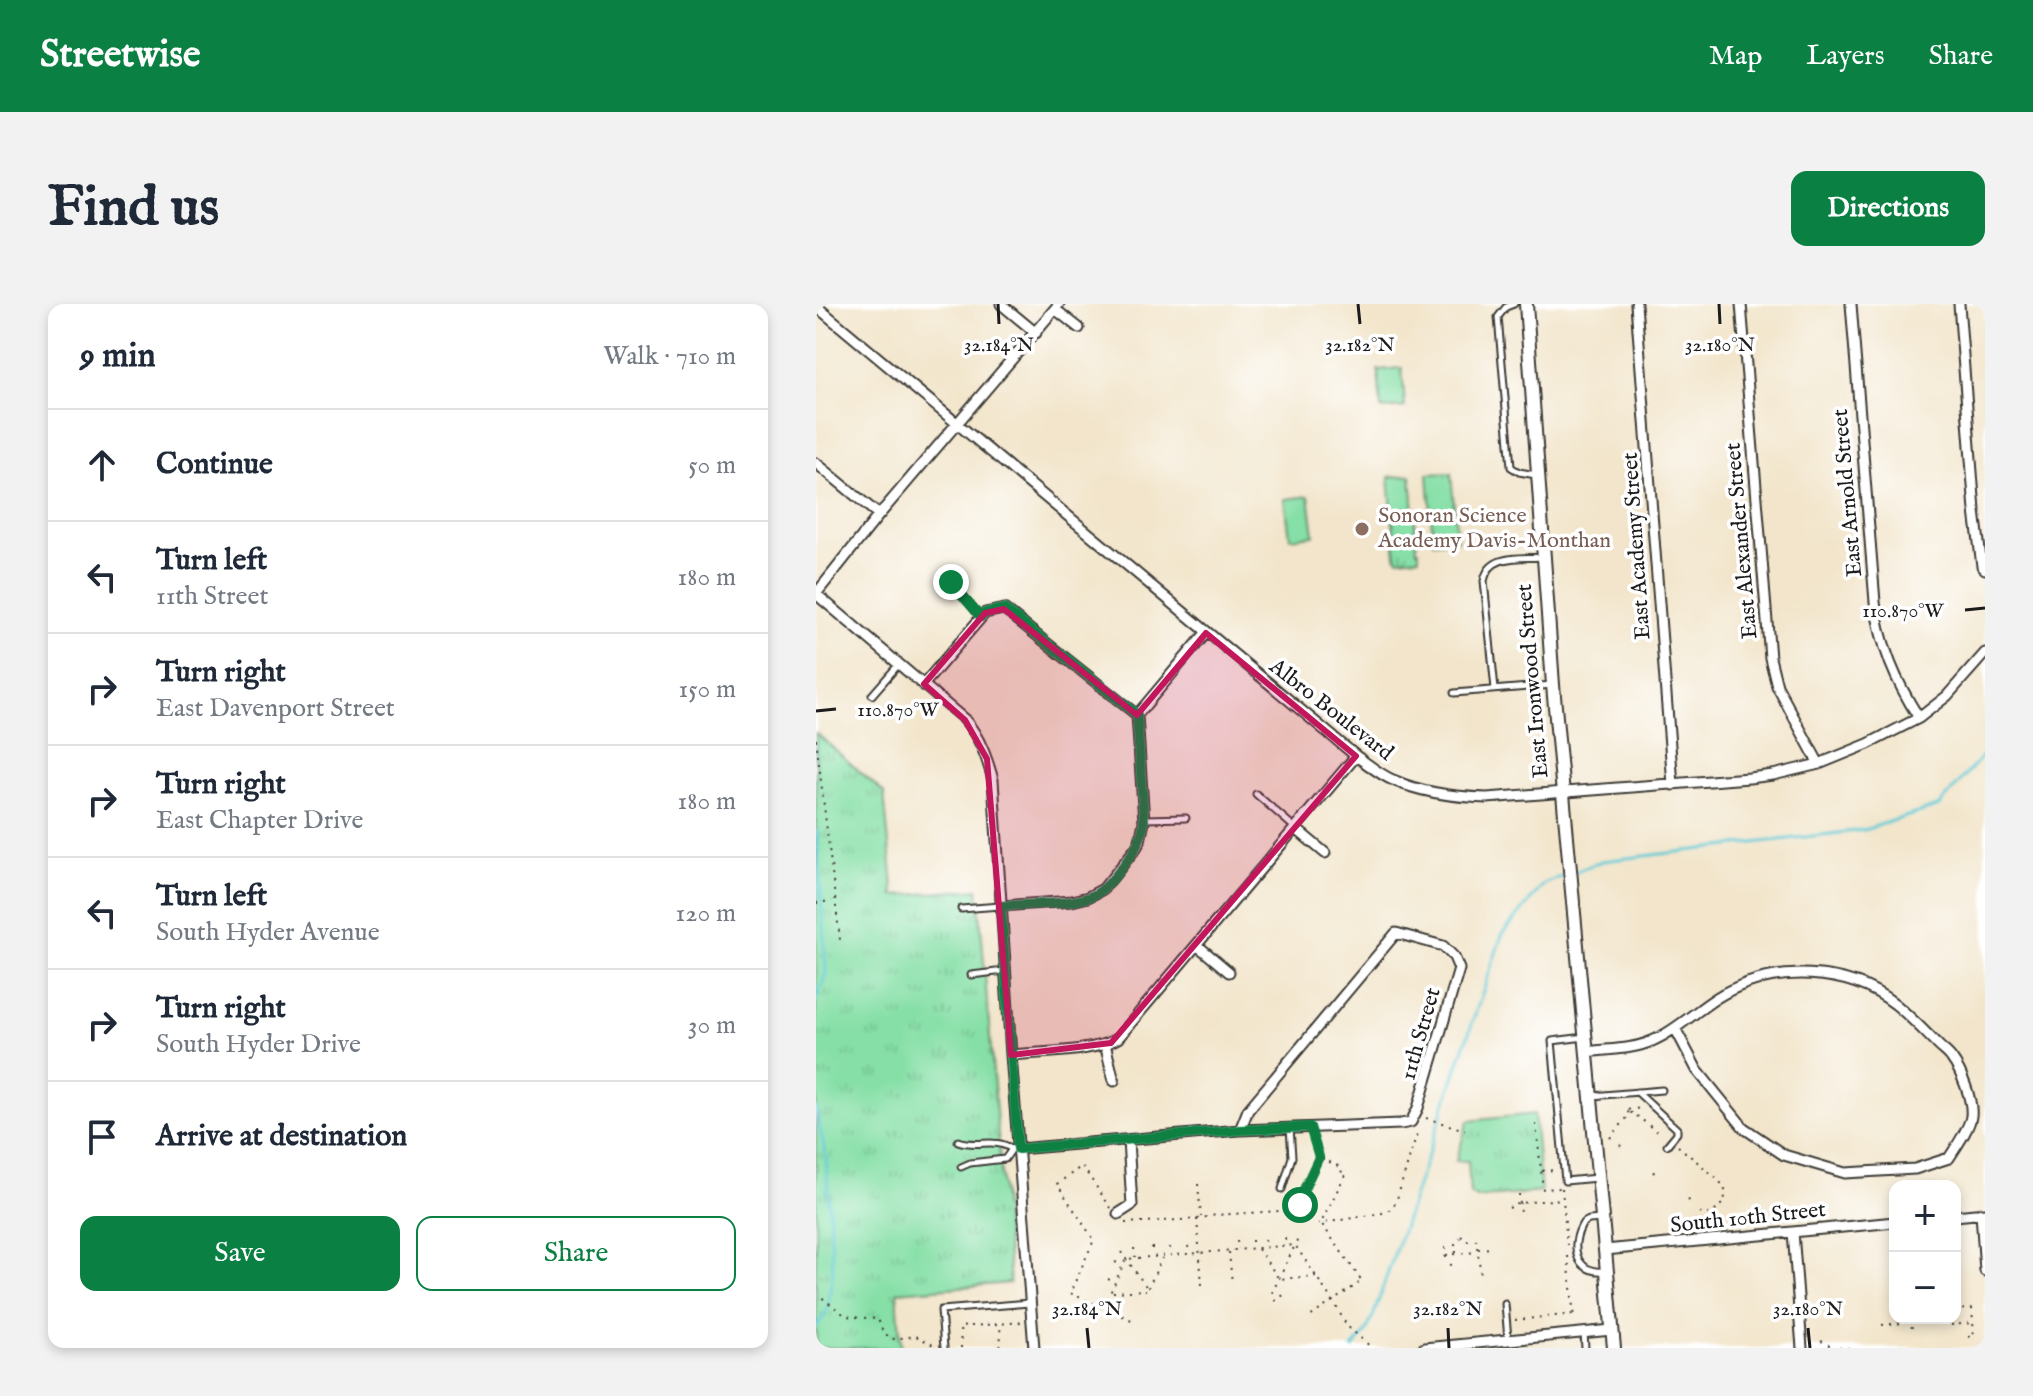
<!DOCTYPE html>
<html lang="en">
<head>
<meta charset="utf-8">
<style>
	body { margin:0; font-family:"IM FELL English",serif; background:#f2f2f3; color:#1f2937 }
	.controls { position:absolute; right:24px; bottom:24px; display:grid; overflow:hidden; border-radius:16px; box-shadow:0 4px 12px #0003 }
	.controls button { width:72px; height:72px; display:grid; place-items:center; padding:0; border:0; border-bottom:2px solid #e0e1e3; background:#fff; color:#1f2937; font:40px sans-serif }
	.stop { position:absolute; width:24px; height:24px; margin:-18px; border:6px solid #0b8043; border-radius:50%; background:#fff }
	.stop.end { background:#0b8043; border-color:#fff; box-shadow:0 2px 8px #0008 }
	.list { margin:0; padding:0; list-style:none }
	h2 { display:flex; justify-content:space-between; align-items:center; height:104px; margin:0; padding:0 32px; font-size:34px }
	h2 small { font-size:26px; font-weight:400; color:#747a83 }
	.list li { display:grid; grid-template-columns:52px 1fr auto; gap:24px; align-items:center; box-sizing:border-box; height:112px; padding:0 32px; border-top:2px solid #e0e1e3 }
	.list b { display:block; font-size:30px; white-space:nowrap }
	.list p { margin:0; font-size:26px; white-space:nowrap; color:#747a83 }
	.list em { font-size:26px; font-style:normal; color:#747a83 }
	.actions { display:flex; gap:16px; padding:24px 32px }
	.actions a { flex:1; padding:18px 0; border:2px solid #0b8043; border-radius:16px; text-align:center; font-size:28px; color:#0b8043 }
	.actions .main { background:#0b8043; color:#fff }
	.icon { flex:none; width:44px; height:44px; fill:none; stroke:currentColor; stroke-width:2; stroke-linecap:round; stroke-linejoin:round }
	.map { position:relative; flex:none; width:1169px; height:1044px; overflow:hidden; border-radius:16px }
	header { display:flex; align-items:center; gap:48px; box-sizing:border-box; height:112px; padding:0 40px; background:#0b8043; color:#fff }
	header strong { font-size:38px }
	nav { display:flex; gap:44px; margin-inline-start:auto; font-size:28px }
	.intro { display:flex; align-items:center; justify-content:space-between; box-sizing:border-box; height:192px; padding:0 48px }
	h1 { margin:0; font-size:56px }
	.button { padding:20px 36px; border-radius:16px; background:#0b8043; color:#fff; font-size:28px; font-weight:700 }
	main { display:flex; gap:48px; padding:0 48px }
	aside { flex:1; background:#fff; border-radius:16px; box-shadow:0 4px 12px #0003 }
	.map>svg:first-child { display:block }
	.grass { fill:url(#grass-tufts); stroke:#507e61; stroke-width:2 }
	.pitch { fill:#85dfa6; stroke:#507e61; stroke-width:2 }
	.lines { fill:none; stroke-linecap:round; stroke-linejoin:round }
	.stream { stroke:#5dc9d5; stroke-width:3 }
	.service-casing { stroke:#3c3a36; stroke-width:9 }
	.minor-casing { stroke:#3c3a36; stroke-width:13 }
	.tertiary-casing { stroke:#3c3a36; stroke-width:16 }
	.path { stroke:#3c3a36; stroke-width:2; stroke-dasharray:2 6; stroke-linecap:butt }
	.service { stroke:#fff; stroke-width:5 }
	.minor { stroke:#fff; stroke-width:9 }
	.tertiary { stroke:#fff; stroke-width:12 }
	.route { stroke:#0b8043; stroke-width:10 }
	.marked { fill:#c2185b; fill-opacity:0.2; stroke:#c2185b; stroke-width:6; stroke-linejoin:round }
	.ticks { fill:none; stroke:#1c1c1c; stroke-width:3 }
	.education-dot { fill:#8d6e63; stroke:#fff; stroke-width:3 }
	.labels { text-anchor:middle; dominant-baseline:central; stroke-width:7; stroke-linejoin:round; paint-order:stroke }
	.street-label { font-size:22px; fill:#1c1c1c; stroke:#fff }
	.education-label { font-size:22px; fill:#785e54; stroke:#fff; text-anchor:start }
	.ticks-label { font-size:20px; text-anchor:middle; fill:#1c1c1c; stroke:#fff; stroke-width:7; stroke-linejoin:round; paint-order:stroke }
</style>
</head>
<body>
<header>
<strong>Streetwise</strong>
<nav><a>Map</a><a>Layers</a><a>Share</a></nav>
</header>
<div class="intro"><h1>Find us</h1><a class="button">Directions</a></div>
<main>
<aside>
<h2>9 min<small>Walk · 710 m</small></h2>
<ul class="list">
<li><svg class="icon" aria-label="ahead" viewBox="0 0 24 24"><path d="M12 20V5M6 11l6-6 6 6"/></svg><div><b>Continue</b></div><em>50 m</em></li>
<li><svg class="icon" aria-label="left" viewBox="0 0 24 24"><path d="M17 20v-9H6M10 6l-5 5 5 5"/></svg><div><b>Turn left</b><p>11th Street</p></div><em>180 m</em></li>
<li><svg class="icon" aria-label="right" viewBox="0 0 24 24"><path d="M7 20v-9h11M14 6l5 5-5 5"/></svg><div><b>Turn right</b><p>East Davenport Street</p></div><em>150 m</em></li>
<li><svg class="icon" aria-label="right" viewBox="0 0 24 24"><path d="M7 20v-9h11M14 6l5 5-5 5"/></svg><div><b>Turn right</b><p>East Chapter Drive</p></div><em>180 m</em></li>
<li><svg class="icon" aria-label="left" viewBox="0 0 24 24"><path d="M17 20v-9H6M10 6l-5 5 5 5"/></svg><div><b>Turn left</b><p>South Hyder Avenue</p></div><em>120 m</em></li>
<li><svg class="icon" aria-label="right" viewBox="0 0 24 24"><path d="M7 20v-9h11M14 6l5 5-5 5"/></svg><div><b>Turn right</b><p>South Hyder Drive</p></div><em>30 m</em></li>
<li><svg class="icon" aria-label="arrive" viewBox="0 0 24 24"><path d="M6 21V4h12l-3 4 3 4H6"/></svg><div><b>Arrive at destination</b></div></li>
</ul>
<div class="actions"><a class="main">Save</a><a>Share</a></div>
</aside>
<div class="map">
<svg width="1169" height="1044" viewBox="0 0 1169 1044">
	<defs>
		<pattern id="grass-tufts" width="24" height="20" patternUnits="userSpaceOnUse" patternTransform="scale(2)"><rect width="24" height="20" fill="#85dfa6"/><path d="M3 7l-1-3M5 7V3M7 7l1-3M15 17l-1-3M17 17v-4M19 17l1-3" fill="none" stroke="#72bf8e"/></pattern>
	</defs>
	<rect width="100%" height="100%" fill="#fff"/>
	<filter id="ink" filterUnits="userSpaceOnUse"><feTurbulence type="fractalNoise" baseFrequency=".0125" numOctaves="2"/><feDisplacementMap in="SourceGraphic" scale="16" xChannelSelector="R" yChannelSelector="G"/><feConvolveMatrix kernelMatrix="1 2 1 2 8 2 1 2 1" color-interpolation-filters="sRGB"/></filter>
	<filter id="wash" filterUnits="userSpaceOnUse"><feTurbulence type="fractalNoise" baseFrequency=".006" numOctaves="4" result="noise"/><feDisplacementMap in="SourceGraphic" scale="32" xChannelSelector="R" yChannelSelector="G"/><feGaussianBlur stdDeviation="1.8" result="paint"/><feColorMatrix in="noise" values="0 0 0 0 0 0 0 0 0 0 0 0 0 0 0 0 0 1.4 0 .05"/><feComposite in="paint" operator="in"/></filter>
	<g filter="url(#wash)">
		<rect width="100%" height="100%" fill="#f2e5cb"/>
		<!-- grass -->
		<path class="grass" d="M635 169 641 236 617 238 612 170Z
			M595 171 601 246H603V253L582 255 580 253 573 173Z
			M0 429 68 489 78 592 162 585 194 979 81 988 85 1044H0Z
			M718 810 725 888 660 894 654 890 652 857H640L652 817Z"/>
		<!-- pitch -->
		<path class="pitch" d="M586 64 589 103 565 105 562 66Z
			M493 192 498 231 474 234 469 195Z"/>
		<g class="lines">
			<!-- stream -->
			<path class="stream" d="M757 569 786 557 1048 526 1123 502 1169 449
				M0 697 10 669 1 527
				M0 804 10 854 17 967 11 1007 0 1023
				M537 1044 549 1030 558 1010 686 631 728 580 750 571"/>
		</g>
	</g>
	<g filter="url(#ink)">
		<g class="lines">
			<!-- service casing -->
			<g class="service-casing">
				<path id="service" d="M698 0 690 3 682 13 695 163 703 168 720 171
					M135 278 165 313
					M679 385 668 277C673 249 704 255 726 253
					M638 389 737 381
					M56 391 83 360
					M440 490 478 523
					M329 515 370 514
					M145 605 184 602
					M155 671 189 667
					M769 733 736 737 749 877 781 874
					M821 788 861 825V829L851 841
					M776 792 846 786
					M142 837C162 844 179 833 196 845L189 855 154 859 145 863
					M466 885 476 853 474 824
					M785 915 773 916 767 919C753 942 759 970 790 967
					M689 1000 692 1035
					M768 1029 769 1044
					M128 1044 125 1006 214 999"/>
			</g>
			<!-- minor casing -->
			<g class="minor-casing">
				<path id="minor" d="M185 0 220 29
					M820 0 857 481
					M925 0 954 354 961 382 1003 460
					M1035 0 1059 298C1065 343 1079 376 1103 414
					M1143 0 1159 207 1166 262 1169 265
					M0 2 540 452C552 460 564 471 577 476 606 489 639 493 671 494L933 474 957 471 1003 460 1052 440 1103 414 1131 392 1169 349
					M239 5 263 24
					M0 159 63 211
					M0 290 149 416C164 434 171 454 177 476L195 751 218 1044
					M0 290 63 211 243 0
					M108 380 169 309 188 305 321 411
					M479 524 509 549
					M185 602 256 597 272 593 287 585 320 544 324 537 328 518 321 411 390 329
					M381 641 413 668
					M289 740 298 777
					M771 748C792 745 816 746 836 737 862 726 882 704 907 690 959 661 1031 663 1079 700 1095 713 1109 728 1123 742 1127 746 1133 750 1136 755 1145 767 1157 796 1155 812 1154 823 1140 843 1133 854L1099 865 1029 869 968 851 928 824 881 766 859 724
					M195 751C224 748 278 749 302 734L540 452
					M202 845 424 826 585 820 595 818 602 804 643 665 638 653 627 642 580 629 432 806 424 826
					M1165 909 1169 967
					M302 910 316 901 312 836
					M1139 912 1169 909
					M977 928 986 1044
					M789 946 1079 918
					M608 1044 796 1026"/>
			</g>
			<!-- tertiary casing -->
			<g class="tertiary-casing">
				<path id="tertiary" d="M710 0 737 381 798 1044"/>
			</g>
			<!-- path -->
			<path class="path" d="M0 435 24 636
				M0 599 16 597
				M813 809 809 806 826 804
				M610 814 649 826
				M720 820 727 885 744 884
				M794 834 816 808 840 827 838 830
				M497 835 502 852
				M804 842 809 836
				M862 842 903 876 910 888C909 900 897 914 884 909
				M726 867 740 866
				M837 869 842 863
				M382 880 385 913
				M746 884 751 941
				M703 890 705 911
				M872 897 877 892
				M295 904 266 862 241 880 278 936 254 989 318 1017
				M693 904 704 899 746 895
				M381 915 386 981
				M309 919 381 915 400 911 479 906 503 853 522 862 524 867 530 869 505 919 546 977 491 1015
				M502 920 566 909 575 905 580 898 602 826
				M645 932 650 937 659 936
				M469 934V941
				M449 935 450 942
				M660 935 665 972
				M436 936V943
				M421 937 422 945
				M372 942 373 949
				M336 943V951
				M354 943V950
				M629 943 630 957
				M318 944 319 953
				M442 945 463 975 500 972
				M662 945 675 944
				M305 948 332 985
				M413 948 416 979
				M640 949 639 940 644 934
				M630 951 660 948
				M752 952 758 1014
				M299 958 306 961
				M634 961 639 960
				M292 975 298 978
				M332 984 346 954
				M297 988 330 986
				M0 989 30 1012 62 1015 67 1028 76 1035 100 1032 121 1043
				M456 989 482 935
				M459 997 472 988
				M288 1002 310 955 479 941 520 1002 531 1022 556 1044
				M1139 1006 1162 1004
				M1095 1014 1096 1026
				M1128 1014V1018
				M699 1016 758 1010
				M1066 1021 1086 1019V1014
				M1135 1021 1155 1019
				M1152 1033 1158 1032 1156 1005
				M1005 1037 1013 1041 1012 1044
				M184 1043 185 1041 184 1020
				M145 1044 144 1023 206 1018
				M1015 1044H1038"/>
			<!-- service -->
			<use href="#service" class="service"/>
			<!-- minor -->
			<use href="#minor" class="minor"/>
			<!-- tertiary -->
			<use href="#tertiary" class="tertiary"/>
		</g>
	</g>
	<g class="lines" filter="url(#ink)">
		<!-- route -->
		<path class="route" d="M135 278 165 313 169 309 188 305 321 411 328 518C326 534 320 545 310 558 302 569 292 583 280 590 259 602 210 600 185 602L202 845 424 826 494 823 503 853 481 900 484 901"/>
	</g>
	<!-- marked area -->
	<path class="marked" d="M188 305 321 411 390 329 540 452 295 739 195 751 171 455 149 416 108 380 169 309Z"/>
	<!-- ticks -->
	<path class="ticks" d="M182 0 183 20M542 0 544 20M903 0 904 20M1149 306 1169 304M0 407 20 405M271 1024 273 1044M632 1024 633 1044M992 1024 994 1044"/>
	<!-- markers -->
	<circle class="education-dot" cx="546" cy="225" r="8"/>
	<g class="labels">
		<!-- street labels -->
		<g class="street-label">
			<text transform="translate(1032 189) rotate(-95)">East Arnold Street</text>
			<text transform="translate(926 237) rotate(-95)">East Alexander Street</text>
			<text transform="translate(821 242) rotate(-94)">East Academy Street</text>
			<text transform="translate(717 377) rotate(-95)">East Ironwood Street</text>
			<text transform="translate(515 406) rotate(38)">Albro Boulevard</text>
			<text transform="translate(605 730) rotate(-74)">11th Street</text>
			<text transform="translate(932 914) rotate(-6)">South 10th Street</text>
		</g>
		<!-- education labels -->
		<g class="education-label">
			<text x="562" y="212">Sonoran Science<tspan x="562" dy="25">Academy Davis-Monthan</tspan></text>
		</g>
	</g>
	<g class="ticks-label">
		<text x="183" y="47">32.184°N</text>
		<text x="544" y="47">32.182°N</text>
		<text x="904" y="47">32.180°N</text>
		<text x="1087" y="313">110.870°W</text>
		<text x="82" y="412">110.870°W</text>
		<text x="271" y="1011">32.184°N</text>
		<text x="632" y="1011">32.182°N</text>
		<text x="992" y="1011">32.180°N</text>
	</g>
</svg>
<div class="controls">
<button>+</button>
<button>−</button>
</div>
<div class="stop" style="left:484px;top:901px"></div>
<div class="stop end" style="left:135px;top:278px"></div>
</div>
</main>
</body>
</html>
